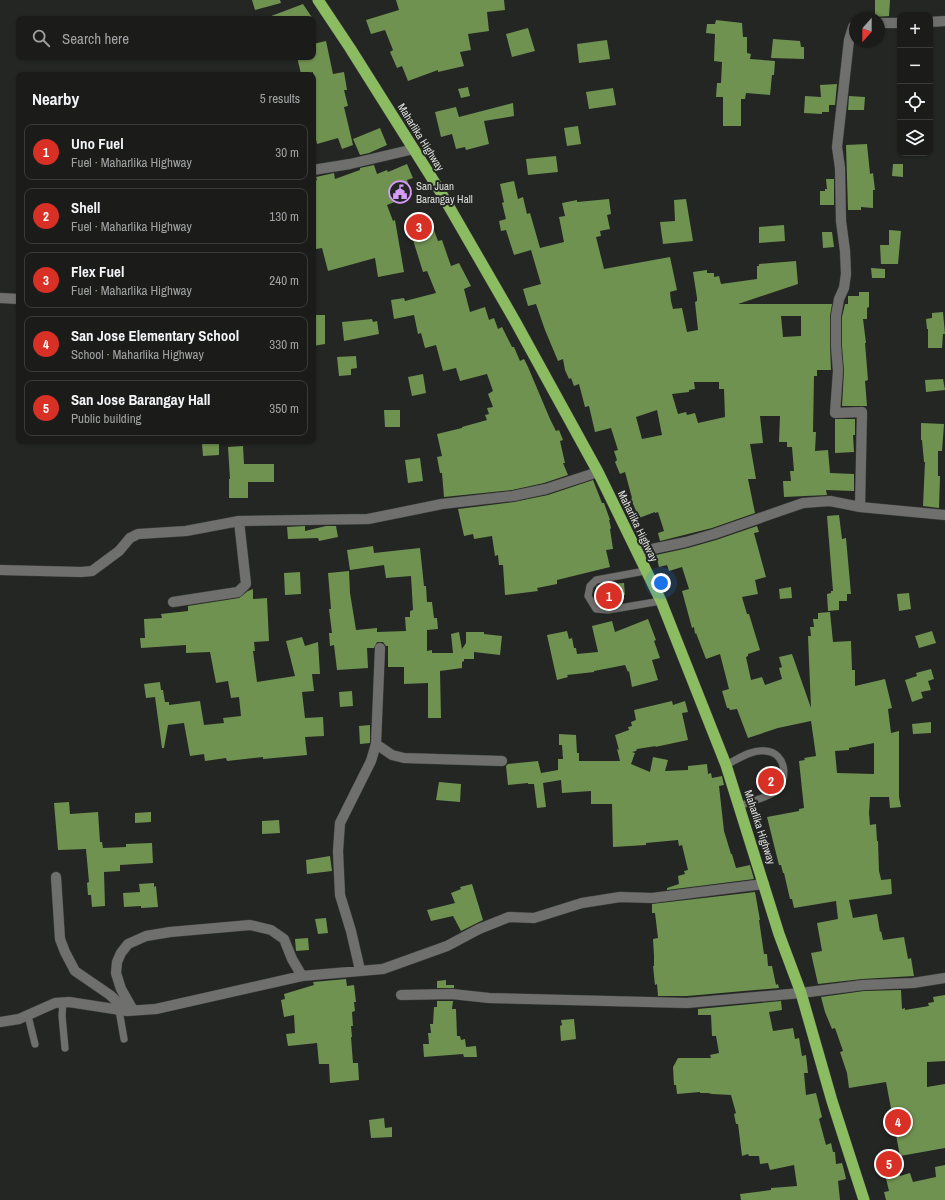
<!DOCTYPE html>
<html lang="en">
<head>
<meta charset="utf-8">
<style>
	body { margin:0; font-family:"Archivo Narrow",sans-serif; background:#282927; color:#f1f3f6 }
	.controls { position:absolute; right:12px; top:12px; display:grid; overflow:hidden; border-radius:8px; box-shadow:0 1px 3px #0004 }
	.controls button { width:36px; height:36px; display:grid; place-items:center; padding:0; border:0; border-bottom:1px solid #393a39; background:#1b1c1a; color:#f1f3f6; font:20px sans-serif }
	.compass { position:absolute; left:849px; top:12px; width:36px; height:36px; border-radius:50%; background:#1b1c1a; box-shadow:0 1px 3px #0004; rotate:201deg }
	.you { position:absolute; left:661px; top:583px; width:14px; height:14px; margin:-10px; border:3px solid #fff; border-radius:50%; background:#1a73e8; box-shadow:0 0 0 6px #1a73e833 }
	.badge { display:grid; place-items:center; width:26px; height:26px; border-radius:50%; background:#d93025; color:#fff; font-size:13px; font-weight:700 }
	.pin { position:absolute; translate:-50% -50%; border:2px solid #fff; box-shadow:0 1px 4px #0006 }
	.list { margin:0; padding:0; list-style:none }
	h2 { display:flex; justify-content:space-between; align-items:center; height:52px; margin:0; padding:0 16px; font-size:17px }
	h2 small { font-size:13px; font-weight:400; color:#a0a1a2 }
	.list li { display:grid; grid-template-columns:26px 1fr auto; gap:12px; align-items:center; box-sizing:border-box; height:56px; margin:0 8px 8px; padding:0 8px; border:1px solid #393a39; border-radius:8px }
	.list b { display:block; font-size:15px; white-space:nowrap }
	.list p { margin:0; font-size:13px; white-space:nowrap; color:#a0a1a2 }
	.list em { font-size:13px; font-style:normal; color:#a0a1a2 }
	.icon { flex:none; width:22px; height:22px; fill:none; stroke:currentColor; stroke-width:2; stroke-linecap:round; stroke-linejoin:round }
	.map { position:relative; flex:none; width:945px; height:1200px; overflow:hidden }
	.search { position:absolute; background:#1b1c1a; box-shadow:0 1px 3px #0004; left:16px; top:16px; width:300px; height:44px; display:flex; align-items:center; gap:10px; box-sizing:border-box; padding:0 14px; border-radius:8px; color:#a0a1a2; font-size:15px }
	.panel { position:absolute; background:#1b1c1a; box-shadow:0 1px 3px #0004; left:16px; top:72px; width:300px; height:372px; border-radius:8px }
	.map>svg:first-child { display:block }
	.building { fill:#6f9251; fill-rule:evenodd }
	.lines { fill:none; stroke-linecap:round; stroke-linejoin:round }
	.service-casing { stroke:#3f413e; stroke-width:8 }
	.minor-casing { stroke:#3f413e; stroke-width:11 }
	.trunk-casing { stroke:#3f413e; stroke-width:12 }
	.service { stroke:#6f706d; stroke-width:7 }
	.minor { stroke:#6f706d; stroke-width:10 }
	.trunk { stroke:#8cbc61; stroke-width:11 }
	.labels { text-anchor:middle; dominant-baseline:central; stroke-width:4; stroke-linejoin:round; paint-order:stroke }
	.street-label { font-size:11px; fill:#dddedd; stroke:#242623 }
	.poi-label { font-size:11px; fill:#dddedd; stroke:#242623; text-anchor:start }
</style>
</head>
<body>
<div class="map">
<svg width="945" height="1200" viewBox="0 0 945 1200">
	<rect width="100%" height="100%" fill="#242623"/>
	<!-- building -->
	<path class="building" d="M252 0H280L281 3 255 10Z
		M396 0H504L505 10 487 12 489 31 468 34 471 50 460 52 464 66 438 72V70L408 81 402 66 397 68 390 52 393 50 385 30 371 34 366 20 399 10Z
		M875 0H890L889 16 875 17Z
		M303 4 313 19H266V18Z
		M716 20 742 23 743 37H747V53L751 54 750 59 775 61 774 75H772L770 95 746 93 745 99H741V126H723V97H716L717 83H721L722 62 714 61 715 34 706 33 707 24H715Z
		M528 28 535 51 512 57 506 34Z
		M773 39 800 41 801 47H804V59L771 58Z
		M607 40 610 59 579 63 577 44Z
		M326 41 333 74 344 72 347 90H344L348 106 344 107 353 145 342 149 338 138 317 144 313 127V72L301 74 297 57H313V44Z
		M837 84 835 105H829V112H822V114L804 113 805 96 821 97 820 85Z
		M468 87 470 96 461 98 458 89Z
		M613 88 616 105 589 109 586 92Z
		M849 96 865 97 864 110H848Z
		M513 103 514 116 484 121 489 144 466 150 465 147 456 149 452 134 441 137 435 112 456 107 459 117Z
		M578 126 581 144 567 146 564 128Z
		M380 128 387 145 369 153 360 155 353 139Z
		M867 144 870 174 873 173 875 190H873V208L861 207V210H848L846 145Z
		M556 156 558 172 528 175 526 159Z
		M407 164 413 178 407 180 412 195 387 205 393 221 395 220 404 272 378 277 375 258 328 271 322 248 316 249 313 236V182L317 180 316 177 334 173 335 179 360 170V168L374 165 377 174 387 170 388 172Z
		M893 164H903V177L892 176Z
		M826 179H834V205H820V191H825V189H827Z
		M514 181 518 199 523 197 527 214 530 213 540 248 564 242 559 217 565 216 562 203 577 200V202L609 199 611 214 607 215 610 229 600 231 601 236 596 237 604 269 670 257 677 290 670 292 671 301 673 309 682 308 687 332 698 330 695 302 697 301V298L693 272 707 270V273H714V277L719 276 721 284 757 279V266H759V264L796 261 798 284 738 304H832L830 316V346L831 370H817V376H814L813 432H816L815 451 828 450 830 473 854 474V491L826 490 827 495 784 497 783 481H791L790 471H794L792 447H787V442H779L780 416H760L763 443 750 444 756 479H748L755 513 712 528 660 541 658 533 664 531 658 512 655 513V512L639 518 631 499 632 498 625 472 620 474 615 462 617 460 614 451 618 450 611 428 595 432 589 406 585 407 579 384 574 386 571 378 569 379 565 370 563 359 558 361 545 330 536 304 528 306 523 289 541 284 531 250 514 255 506 230 501 231 499 221 506 219 502 203 504 202 500 184ZM781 316H801V336L783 337ZM694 382H719V389H724L725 417 698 423 695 413 687 415 686 412 678 414 672 394 689 392V390L695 389ZM657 410 662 435 642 439 636 417Z
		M686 199 693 241 663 244 660 222 675 221 674 200Z
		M429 217 438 241 442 240 451 266 459 263 471 286 464 289 470 312 485 307 489 320 494 318 498 329 502 327 512 347H514L520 361 524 359 528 367 550 419 556 431 559 430 563 440 560 441 565 463H563L568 475 544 483 512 490 444 497 442 473H440L437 457 442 456 437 434 462 428V427L487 420 485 415 489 414 487 408 493 407 488 394 493 391 487 374 460 381 456 368 443 371 436 345 425 348 421 333 418 334 414 315 394 319 391 300 404 298 405 301 436 293 427 271 423 272 408 224Z
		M784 225 785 241 759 243V227Z
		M889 230 901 231 898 264H881L880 245H889Z
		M822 232H832L834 247 823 248Z
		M871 268 885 269V278H872Z
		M859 292H869V307L867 308V319H863L866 343H865L868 380 865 381 867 406H842L844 371 842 346V317L845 304H848V296H859Z
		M943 312 945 334H943L942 348H928V329H927L926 319 932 318V313Z
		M313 315H325V344L313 346Z
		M372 319 373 322 377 321 379 334 344 341 342 322Z
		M356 356 357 368 351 369V375L339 376 337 357Z
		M423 374 426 393 412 396 408 377Z
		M943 379 945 390 926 392 925 380Z
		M384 410H400V427H385Z
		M835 419H855V435H853L854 452 835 453Z
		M921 423 944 424 942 451H938V476H940L939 508 923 506 925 462H924L922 440H921Z
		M202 444H219V455L203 456Z
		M243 446 244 464H274V482H248V498H229V479H230L228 447Z
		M420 458 423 481 408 483 405 460Z
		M593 480 602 503H604L610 520H609L611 528 610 529 613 549 606 550 610 567 557 580V584L537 588 538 591 505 595 503 565H499L498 555 495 556 492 536 474 539 473 534 464 536 458 509 514 502 548 495Z
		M839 515 842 539 846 538 851 594H847V601H839V610L828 611 827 594 831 593V591H833L827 516Z
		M305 526V531L326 526H336L338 537 319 541 318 538 288 539 287 527Z
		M757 526 759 532 754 533 766 577 755 580 758 594 742 597 747 614H749L760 650 748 654V656L746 657 751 680 762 677 765 685 782 679 779 668 782 667 779 657 792 654 811 708 808 636H811L810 627H814L813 619H818V613L830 612 833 642 851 641 852 670H855V686L885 679 892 708 888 709 891 733 899 731V797L901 807 890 808 889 797H870L869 813 870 825 876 824 877 841H878L879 871 881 879V880L891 879 892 894 849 900 853 918 877 914 880 932 881 931 883 940 904 937 908 959 911 958 914 976 862 979 818 984 811 953 822 951 817 923 838 919 836 901 794 908 792 899H790L784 873H783L781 865H779L767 817 799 811V809L804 808 799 761 805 760 804 758 816 756 811 721 778 728 748 738 737 709 730 710 729 708H727L722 691 729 689 720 654 706 659 696 633 695 634 694 627 692 628 682 591 689 589 682 567 669 571 667 565 659 567 656 555 688 548 716 540ZM874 743V774L837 773 835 751 849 750V748Z
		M373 546 374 553 420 548 424 586H426L427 602H432L434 618H437L438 629 427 630V651L432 650V653H453L451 634 459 632 462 649 466 643V632H484V634L502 636 500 655 474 652V659H464V661L462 662V668L440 671 441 718H428V683L404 684V667H388V646H386L383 642H377L374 648H367L368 668 337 670 334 645 330 646 329 633H332L329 609H331L328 573 349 571 350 593 356 630 377 628V632L406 631 405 617H410V611L413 610 411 576 386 578 384 565 350 570 347 550Z
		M300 572 301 594 285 595 284 573Z
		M624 583 625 595 597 597 596 587 598 585Z
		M791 587 792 598 780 599 779 589Z
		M253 589V599L267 598 269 641 254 642 255 651H253L257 682 295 676 286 641 302 637 305 646 318 642 320 674H312L314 691 302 692 305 718 323 717 324 736 305 737 307 755 263 759V757L227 761 226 758 205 761 204 754 190 756 184 723 168 725 164 748H162L155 697 146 698 144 684 160 682 161 690H163L165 702H169V705L200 701 204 725 224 723 223 718 241 716 239 697 231 698 228 681 216 683 210 652 186 653V645L141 648 140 638H145L144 619 162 618 161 614 188 611V606L239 598 248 591Z
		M909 593 911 609 899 611 897 594Z
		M648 619 656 640 654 641 660 658 652 660 658 680 632 687 629 671 628 672 625 665 594 671V672L567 675 568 677 557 680 547 635 567 631 569 639 572 638 574 648H576L577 654 598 652 592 626 612 621 615 632Z
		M932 631 936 643 919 648 915 636Z
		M931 669 934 679 928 681 931 690 921 692 923 698 912 702 905 680 917 676 916 673Z
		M352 691 353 706 340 707 339 692Z
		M672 701 673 705 685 701 688 712 682 713 688 740 655 747 656 746 637 749 636 751 632 752 635 753 631 764 650 772 653 757 668 760 665 771 688 770V766L707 764 708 774 711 773 712 778 722 776 724 785 719 786 724 831 731 854H732L736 868 750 865 754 879 667 890V888L679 884 678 876 685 874 684 871 688 870 682 845 679 846 678 840 646 843V845L613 847 612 804H591V791L562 793 561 780 543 783 546 807 537 808 534 784H528V783L508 785 506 766 508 764 538 761 541 773 558 770V759H563L562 745H559V734L576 735 577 753H579V761H620L617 749 619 750 615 735 629 730 628 727 632 726 631 722 636 720 634 710Z
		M931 722V733L913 734 912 724Z
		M370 725V743L360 744 359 726Z
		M439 782 461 784 460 802 436 800Z
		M69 802 70 814 98 812 100 842H102L103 848 126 847V844L152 843 153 863 120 865V871L104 872 105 906 92 907 91 895H88L87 883 89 882 86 849 58 850 54 803Z
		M151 812V822L135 823V813Z
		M279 820 280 833 262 834V821Z
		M330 856 332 871 307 874 306 860Z
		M154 883V887L156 886 158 907 141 908V906L124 907 123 893 140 892 139 884Z
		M472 884 483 920 461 931 453 916 431 921 427 910 455 903 451 893 461 889 460 887Z
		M755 892 760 920H759L764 954H767L768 966H772L776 985 778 984 779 988 687 996H658L657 984 655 985 653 966H654V956L653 939 658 938 655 913H652V904Z
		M326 918 328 933 318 934 315 919Z
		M308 938 309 950 296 951 295 939Z
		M346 979 347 986 354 985 356 1002H354L355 1011 352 1012 353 1026H351L352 1037H351L353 1063H358L359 1080 330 1083 329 1064H319L317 1043 288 1046 286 1034 295 1033 294 1015 284 1017 281 1000 285 999 284 994 314 985 313 982Z
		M446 980V985H454V988H437V981Z
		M901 990 902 1009 905 1008V1010L929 1006 928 1003 934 1002 933 997 945 995V1061L927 1062V1087L945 1084V1148L900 1156 886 1082 849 1088 847 1073 840 1052 843 1051 835 1028 832 1029 825 1012 821 997 864 991Z
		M437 1001H453L452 1009H456L457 1036H460L461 1040 465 1039 466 1047 476 1046 477 1057H464L463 1054 424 1057 423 1044H429L428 1033H431L430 1024H433L434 1007H437Z
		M781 1001 782 1010 769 1012 773 1031 793 1028 795 1039 799 1038 802 1056 806 1055 808 1073H804L806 1095 816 1093 822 1117 819 1119 826 1145 831 1143 833 1152H835L836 1164 842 1163 844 1170 846 1179 838 1181 840 1200H741L740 1194 771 1190V1188L797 1186 794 1165 770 1170 768 1163 760 1164 759 1156H749L748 1154 742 1156 738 1124H736L734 1114 736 1113 731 1095 712 1094 708 1093H700V1092L677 1094 676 1085H674L673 1067 678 1058H711L710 1055 719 1053 716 1036H712L711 1015H698V1009Z
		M574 1019 576 1039 561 1041 560 1026 562 1025 561 1020Z
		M384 1118 385 1128 392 1127V1137L371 1138 369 1120Z
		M893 1155 900 1176 910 1173 913 1182 936 1177 935 1167 945 1165V1200H886L884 1192 889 1191 881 1158Z"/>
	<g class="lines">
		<!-- service casing -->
		<g class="service-casing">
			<path id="service" d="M645 571 596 580 590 586 588 596 596 609 608 610 661 601
				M726 765C738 759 752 749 766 751 786 753 789 779 776 791 771 796 747 803 739 806
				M63 1002 62 1016 65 1048
				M119 1010 124 1039
				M28 1016 35 1044"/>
		</g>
		<!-- minor casing -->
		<g class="minor-casing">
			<path id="minor" d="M930 22 945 21
				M879 23H900
				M855 27H853L849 40 837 147 840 168 841 221 845 251 846 274 844 288 839 299 836 316V346L838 371 835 413 862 412 860 507
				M313 170 350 164 414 149
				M0 298 19 299
				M638 552 686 542 714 534 803 503 830 501 860 507 945 515
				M0 570 81 572 92 571 119 551 130 538 138 534 186 531 239 521 368 519 442 504 513 496 546 489 598 472
				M173 602 238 592 246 584 239 521
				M376 744 392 755 404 758 502 761
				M56 877 60 939 65 952 75 971 110 995 127 1011 156 1009 302 976 383 969 447 946 479 929 509 917 534 918 582 903 620 897 652 898 764 884
				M360 970 351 931 340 895 338 851 340 823 371 761 376 744 380 648
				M401 995 452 994 489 998 687 1003 801 993 863 985 913 983 945 978
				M133 1010 121 989 116 973 117 962 121 953 128 944 146 936 170 932 250 925 271 930 284 939 292 959 302 976
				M0 1022 19 1019 55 1003 69 1002 127 1011"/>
		</g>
		<!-- trunk casing -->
		<g class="trunk-casing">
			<path id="trunk" d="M318 0 350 48 440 191 515 321 598 472 661 601 726 765 779 934 801 993 832 1101 864 1200"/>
		</g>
		<!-- service -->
		<use href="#service" class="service"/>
		<!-- minor -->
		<use href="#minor" class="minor"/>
		<!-- trunk -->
		<use href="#trunk" class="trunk"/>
	</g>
	<!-- icons -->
	<defs>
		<g id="civic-ring" transform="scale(1.15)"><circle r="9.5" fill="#242623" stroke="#d69bfa" stroke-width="1.5"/><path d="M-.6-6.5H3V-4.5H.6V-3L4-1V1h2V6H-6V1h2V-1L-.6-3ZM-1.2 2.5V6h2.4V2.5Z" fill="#d69bfa"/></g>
	</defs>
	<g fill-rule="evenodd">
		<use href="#civic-ring" x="400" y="192"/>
	</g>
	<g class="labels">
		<!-- street labels -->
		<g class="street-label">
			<text transform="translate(421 137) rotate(58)">Maharlika Highway</text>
			<text transform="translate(638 526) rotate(64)">Maharlika Highway</text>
			<text transform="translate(760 827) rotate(72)">Maharlika Highway</text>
		</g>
		<!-- poi labels -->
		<g class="poi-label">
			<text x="416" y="186">San Juan<tspan x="416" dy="13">Barangay Hall</tspan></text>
		</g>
	</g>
</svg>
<div class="controls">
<button>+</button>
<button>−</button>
<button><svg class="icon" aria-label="locate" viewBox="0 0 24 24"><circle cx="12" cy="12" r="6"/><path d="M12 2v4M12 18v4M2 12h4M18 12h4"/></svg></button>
<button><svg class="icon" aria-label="layers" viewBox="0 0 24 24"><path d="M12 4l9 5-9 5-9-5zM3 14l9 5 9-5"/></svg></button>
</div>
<svg class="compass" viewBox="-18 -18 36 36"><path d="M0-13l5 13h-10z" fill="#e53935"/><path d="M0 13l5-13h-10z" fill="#a0a1a2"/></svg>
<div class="you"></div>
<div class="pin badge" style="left:609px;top:596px">1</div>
<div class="pin badge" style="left:771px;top:781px">2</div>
<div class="pin badge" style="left:419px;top:227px">3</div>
<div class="pin badge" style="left:898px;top:1122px">4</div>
<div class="pin badge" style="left:889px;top:1164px">5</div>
<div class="search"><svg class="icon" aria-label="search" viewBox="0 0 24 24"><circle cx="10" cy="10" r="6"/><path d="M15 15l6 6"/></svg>Search here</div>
<section class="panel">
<h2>Nearby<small>5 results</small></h2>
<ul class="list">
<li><span class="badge">1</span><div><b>Uno Fuel</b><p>Fuel · Maharlika Highway</p></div><em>30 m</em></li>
<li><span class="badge">2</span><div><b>Shell</b><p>Fuel · Maharlika Highway</p></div><em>130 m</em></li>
<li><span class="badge">3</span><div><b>Flex Fuel</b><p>Fuel · Maharlika Highway</p></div><em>240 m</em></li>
<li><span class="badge">4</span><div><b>San Jose Elementary School</b><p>School · Maharlika Highway</p></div><em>330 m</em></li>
<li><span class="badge">5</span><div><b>San Jose Barangay Hall</b><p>Public building</p></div><em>350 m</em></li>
</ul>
</section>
</div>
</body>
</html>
